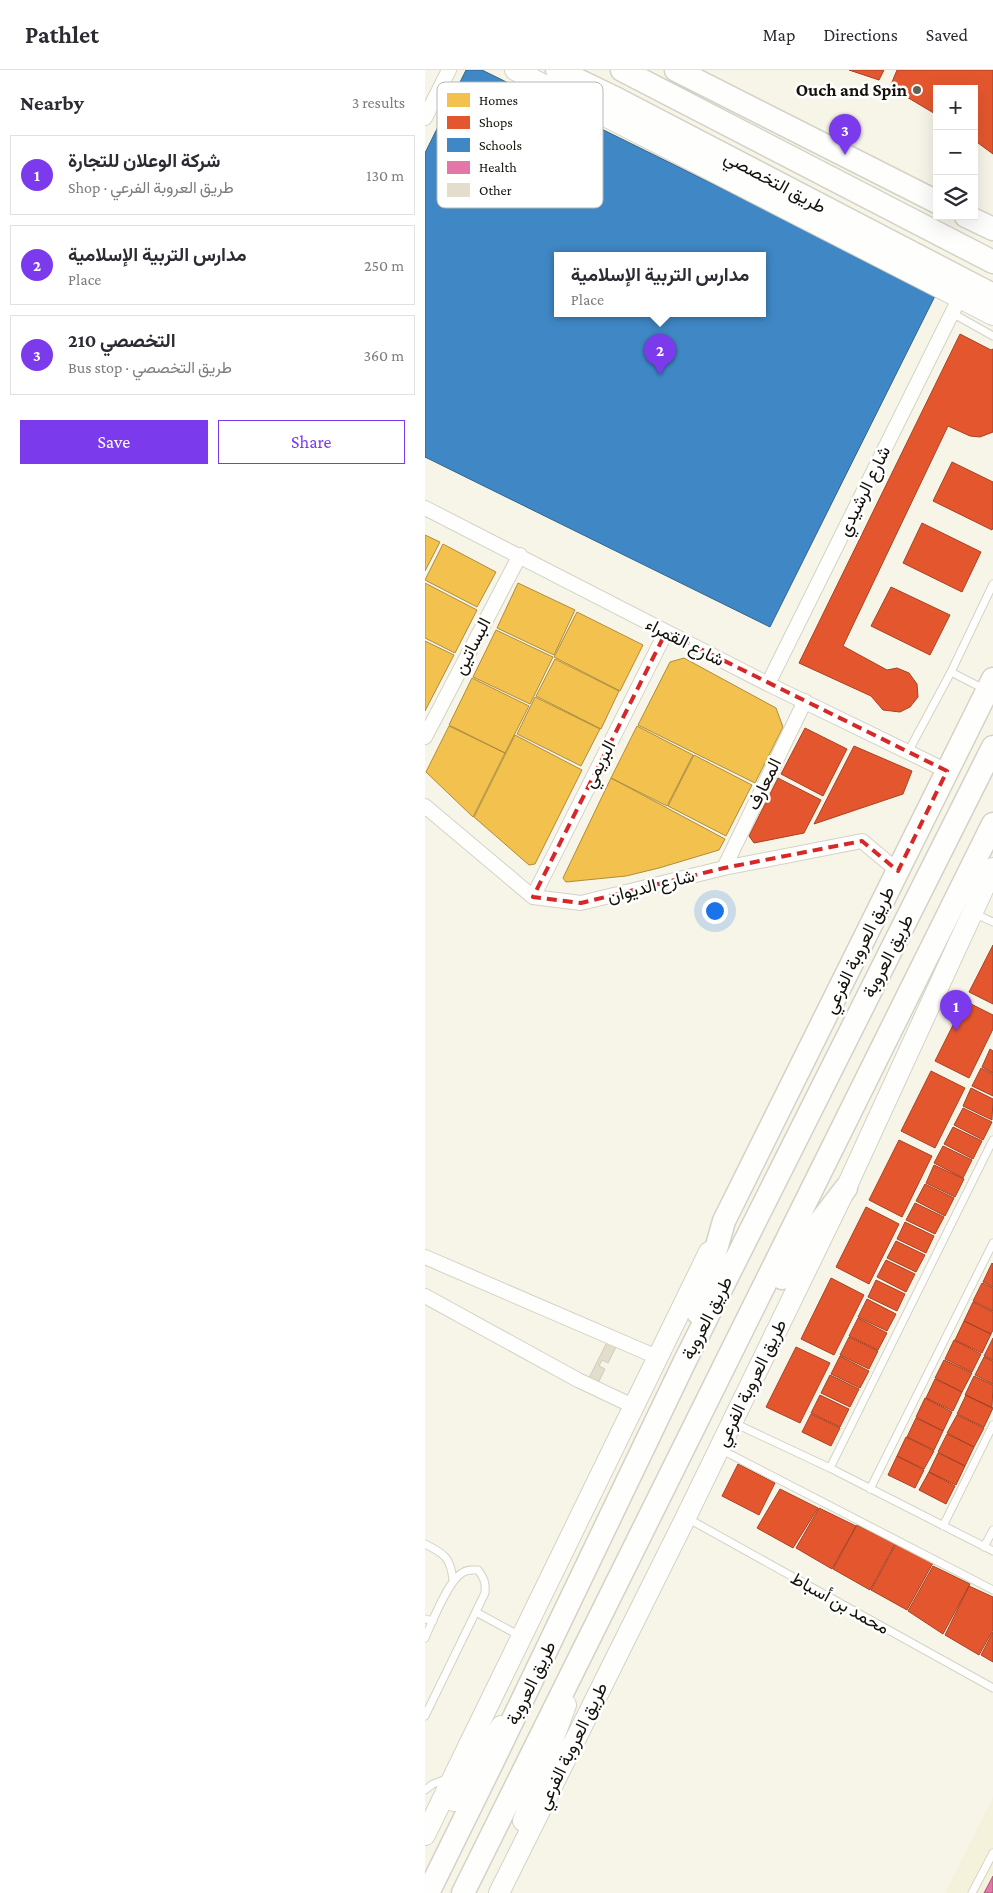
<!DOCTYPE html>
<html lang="en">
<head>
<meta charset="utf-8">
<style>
	body { margin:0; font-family:"Crimson Pro",Vazirmatn,serif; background:#f2f2f3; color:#2b2b33 }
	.controls { position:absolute; right:15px; top:15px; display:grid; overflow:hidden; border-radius:0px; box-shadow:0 5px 20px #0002 }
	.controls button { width:45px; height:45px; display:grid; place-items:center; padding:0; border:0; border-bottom:1px solid #e1e1e2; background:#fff; color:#2b2b33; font:25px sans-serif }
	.you { position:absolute; left:289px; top:840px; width:18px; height:18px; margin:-12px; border:4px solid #fff; border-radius:50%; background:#1a73e8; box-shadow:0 0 0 8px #1a73e833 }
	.badge { display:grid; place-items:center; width:32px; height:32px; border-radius:50%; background:#7c3aed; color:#fff; font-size:16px; font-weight:700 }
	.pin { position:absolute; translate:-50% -41px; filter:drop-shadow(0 1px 2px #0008) }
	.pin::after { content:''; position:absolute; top:26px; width:18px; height:15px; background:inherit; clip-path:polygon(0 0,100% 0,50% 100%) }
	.popup { position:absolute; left:129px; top:182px; width:212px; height:65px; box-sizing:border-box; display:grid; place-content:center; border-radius:0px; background:#fff; filter:drop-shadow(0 1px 4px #0005); font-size:16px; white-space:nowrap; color:#7c7c81 }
	.popup b { font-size:19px; color:#2b2b33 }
	.popup::after { content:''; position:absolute; left:50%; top:100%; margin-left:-10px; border:10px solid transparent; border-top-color:#fff }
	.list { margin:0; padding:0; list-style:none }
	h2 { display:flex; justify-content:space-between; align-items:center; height:65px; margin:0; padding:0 20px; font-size:21px }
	h2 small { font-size:16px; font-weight:400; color:#7c7c81 }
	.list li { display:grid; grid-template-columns:32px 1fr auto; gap:15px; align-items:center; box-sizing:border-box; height:80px; margin:0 10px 10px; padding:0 10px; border:1px solid #e1e1e2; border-radius:0px }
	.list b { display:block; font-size:19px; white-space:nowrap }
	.list p { margin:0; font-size:16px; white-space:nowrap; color:#7c7c81 }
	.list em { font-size:16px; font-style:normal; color:#7c7c81 }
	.actions { display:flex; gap:10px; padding:15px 20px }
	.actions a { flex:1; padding:11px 0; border:1px solid #7c3aed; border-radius:0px; text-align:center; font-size:18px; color:#7c3aed }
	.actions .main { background:#7c3aed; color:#fff }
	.icon { flex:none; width:28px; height:28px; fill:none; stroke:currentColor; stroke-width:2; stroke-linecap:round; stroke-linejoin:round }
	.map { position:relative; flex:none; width:568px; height:1823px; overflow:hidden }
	header { display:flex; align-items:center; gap:30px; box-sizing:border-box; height:70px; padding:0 25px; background:#fff; border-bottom:1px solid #e1e1e2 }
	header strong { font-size:24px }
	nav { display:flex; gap:28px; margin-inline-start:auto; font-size:18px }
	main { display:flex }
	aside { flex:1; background:#fff }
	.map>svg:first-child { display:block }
	.built { fill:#f5f2db }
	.homes { fill:#f2c14e; stroke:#af8c3a }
	.shops { fill:#e4572e; stroke:#a64223 }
	.schools { fill:#3f88c5; stroke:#32658d; fill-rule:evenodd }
	.health { fill:#e377a8; stroke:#a55979 }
	.building { fill:#e2decb; stroke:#cdcbc2 }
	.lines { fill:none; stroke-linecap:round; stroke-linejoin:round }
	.lane-casing { stroke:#d4d2c7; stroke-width:9 }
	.street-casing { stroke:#d4d2c7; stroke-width:16 }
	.secondary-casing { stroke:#d4d2c7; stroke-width:22 }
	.primary-casing { stroke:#d4d2c7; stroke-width:25 }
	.lane { stroke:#fefefc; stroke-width:7 }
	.street { stroke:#fefefc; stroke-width:14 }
	.secondary { stroke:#fefefc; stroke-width:20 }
	.primary { stroke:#fefefc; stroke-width:22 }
	.marked { fill:none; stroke:#d62828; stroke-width:4; stroke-dasharray:10 6; stroke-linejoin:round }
	.poi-dot { fill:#636158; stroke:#fff; stroke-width:2 }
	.labels { text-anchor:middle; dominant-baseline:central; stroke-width:5; stroke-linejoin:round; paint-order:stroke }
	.poi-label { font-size:18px; font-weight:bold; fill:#14120a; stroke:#fff; text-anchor:end }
	.street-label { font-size:18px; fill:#14120a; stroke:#fff }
	.key { fill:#fff; stroke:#b8b8b6; stroke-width:1 }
	.key-label { font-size:14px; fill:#14120a }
</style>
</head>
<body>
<header>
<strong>Pathlet</strong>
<nav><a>Map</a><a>Directions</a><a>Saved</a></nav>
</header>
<main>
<aside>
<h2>Nearby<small>3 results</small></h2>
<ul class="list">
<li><span class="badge">1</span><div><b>شركة الوعلان للتجارة</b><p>Shop · طريق العروبة الفرعي</p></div><em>130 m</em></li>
<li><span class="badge">2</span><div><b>مدارس التربية الإسلامية</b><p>Place</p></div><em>250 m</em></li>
<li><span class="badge">3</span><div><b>التخصصي 210</b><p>Bus stop · طريق التخصصي</p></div><em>360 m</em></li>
</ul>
<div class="actions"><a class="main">Save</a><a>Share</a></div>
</aside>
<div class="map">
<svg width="568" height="1823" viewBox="0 0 568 1823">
	<rect width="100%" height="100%" fill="#f7f5e8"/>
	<!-- built -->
	<path class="built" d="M568 1727V1823H520Z"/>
	<!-- homes -->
	<path class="homes" d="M0 465 15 472 0 501Z
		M18 474 71 502 52 537 0 510Z
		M0 513 52 540 30 583 0 568Z
		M93 513 150 540 129 585 72 558Z
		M152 542 218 575 195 621 129 587Z
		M71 560 128 587 105 634 48 607Z
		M0 571 29 585 0 641Z
		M259 588 351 638 358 657 330 713 213 655 245 592Z
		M130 589 194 621 176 659 111 626Z
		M47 608 104 636 80 683 24 655Z
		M110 627 175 659 156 696 92 664Z
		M24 656 80 683 48 747 1 702Z
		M212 656 268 685 242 736 186 708Z
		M90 665 157 700 110 794 104 795 49 747Z
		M269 685 327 715 301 766 243 736Z
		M186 708 300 769 294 780 234 798 201 806 141 812 138 808Z"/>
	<!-- shops -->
	<path class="shops" d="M424 0H459L454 10Z
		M472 0H568V84L549 70V19H512V45L465 17Z
		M535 264 566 280 568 279V362L555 367 545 366 523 356 418 576 462 600 472 598 484 603 492 614 493 627 485 637 475 642 458 640 446 626 374 593Z
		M527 392 568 412V457L567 460 508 431Z
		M497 453 556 482 537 522 478 493Z
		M466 517 525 545 505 585 446 556Z
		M380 658 422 679 398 726 356 704Z
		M429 676 487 701 478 724 389 754Z
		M353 708 396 730 379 763 329 773 324 766Z
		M568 875V934L544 922Z
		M540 931 568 945V959L544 1008 510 991Z
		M565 979 568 981V1003L557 997Z
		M556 998 568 1004V1026L547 1016Z
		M506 1001 540 1018 510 1078 476 1061Z
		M546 1018 568 1029 567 1050 538 1036Z
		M538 1038 567 1052 558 1070 529 1055Z
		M528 1057 557 1071 548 1089 519 1074Z
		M474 1070 507 1086 477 1147 444 1130Z
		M518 1076 547 1090 538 1108 509 1093Z
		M509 1095 539 1109 530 1127 501 1113Z
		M500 1114 529 1128 520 1146 491 1131Z
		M490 1133 519 1147 510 1164 481 1150Z
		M441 1137 474 1154 444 1214 411 1197Z
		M480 1152 509 1166 501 1183 472 1169Z
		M471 1171 500 1185 491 1202 462 1188Z
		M461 1190 490 1204 481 1222 452 1207Z
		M567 1193 568 1194V1217L558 1212Z
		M406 1208 439 1225 409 1285 376 1269Z
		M451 1210 480 1224 472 1241 443 1227Z
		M557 1213 568 1218V1241L548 1231Z
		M442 1229 471 1244 462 1261 433 1247Z
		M548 1232 568 1242V1260L566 1264 539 1251Z
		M433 1248 462 1263 453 1280 424 1266Z
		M539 1251 566 1264 557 1283 530 1270Z
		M424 1267 453 1281 444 1299 415 1285Z
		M568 1268V1290L559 1286Z
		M529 1270 556 1284 547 1302 520 1289Z
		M371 1277 405 1293 375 1353 341 1337Z
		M415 1286 444 1301 435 1318 406 1304Z
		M559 1287 568 1291V1314L550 1305Z
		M519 1290 547 1303 537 1322 510 1308Z
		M405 1305 434 1319 425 1337 396 1323Z
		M549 1306 568 1315 567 1338 540 1325Z
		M510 1309 537 1322 528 1341 501 1328Z
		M395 1325 424 1339 415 1357 386 1343Z
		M541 1325 568 1338 559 1357 532 1344Z
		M500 1328 527 1342 518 1361 491 1347Z
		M386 1344 415 1358 406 1376 377 1362Z
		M532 1345 559 1358 549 1377 522 1363Z
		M491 1348 518 1361 509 1380 482 1367Z
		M522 1364 549 1377 540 1396 513 1382Z
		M481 1367 509 1381 499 1399 472 1386Z
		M513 1383 540 1396 531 1415 504 1402Z
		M472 1386 499 1400 490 1418 463 1405Z
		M313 1394 350 1413 334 1445 297 1426Z
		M504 1402 530 1416 521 1434 494 1420Z
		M355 1419 393 1438 368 1478 332 1458Z
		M394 1438 431 1456 407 1499 371 1478Z
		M432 1455 470 1474 445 1520 408 1499Z
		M471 1474 508 1493 482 1540 446 1520Z
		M508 1496 545 1514 518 1564 483 1541Z
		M544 1516 568 1527V1560L554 1585 520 1565Z
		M568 1562V1592L556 1585Z"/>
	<!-- schools -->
	<path class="schools" d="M41 0H57L511 224 345 557 0 387V83ZM132 186H338V244H132Z"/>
	<!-- health -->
	<path class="health" d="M568 1806V1823H559Z"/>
	<!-- building -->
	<path class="building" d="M182 1272 191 1277 183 1293 177 1290 174 1296 180 1299 172 1315 163 1310Z"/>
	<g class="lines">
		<!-- lane casing -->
		<g class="lane-casing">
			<path id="lane" d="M527 243 568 266
				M526 602 559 619
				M483 682 526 602 568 514
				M548 843 568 852
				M309 1353 405 1398 568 1481
				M295 1379 568 1520
				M405 1398 568 1070
				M445 1419 568 1173
				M262 1448 568 1618
				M518 1456 568 1355
				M0 1474C20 1484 26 1488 28 1511
				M559 1477 568 1460
				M51 1542 95 1566
				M0 1549 8 1551
				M0 1568C7 1552 23 1511 37 1503 42 1499 47 1500 53 1500 59 1508 61 1513 60 1523L0 1646
				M0 1720 8 1714 22 1709
				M547 1823 568 1783"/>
		</g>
		<!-- street casing -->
		<g class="street-casing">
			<path id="street" d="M0 48 24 0
				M0 438 343 614 522 701
				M343 614 535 227
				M0 667 95 485
				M0 736 108 827 156 833 299 798 437 771 473 801
				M299 798 380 631
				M108 827 241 562
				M0 1187 232 1287
				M0 1226 153 1310 208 1336"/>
		</g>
		<!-- secondary casing -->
		<g class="secondary-casing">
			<path id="secondary" d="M90 0 568 245
				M29 1731 76 1656
				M98 1751 141 1635
				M0 1765 284 1182
				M74 1823 261 1447 421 1118 568 798"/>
		</g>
		<!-- primary casing -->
		<g class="primary-casing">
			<path id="primary" d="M132 0 192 29 568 225
				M197 0 568 192
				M251 0 512 132
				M541 146 568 159
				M357 1208 379 1173 421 1118
				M273 1243 299 1151 568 609
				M3 1823 70 1687 260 1291 568 677
				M38 1823 568 754"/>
		</g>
		<!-- lane -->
		<use href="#lane" class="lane"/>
		<!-- street -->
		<use href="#street" class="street"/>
		<!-- secondary -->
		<use href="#secondary" class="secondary"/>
		<!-- primary -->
		<use href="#primary" class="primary"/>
	</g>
	<!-- marked area -->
	<path class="marked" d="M241 562 522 701 473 801 437 771 299 798 156 833 108 827Z"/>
	<!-- markers -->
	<circle class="poi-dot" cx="492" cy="20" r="5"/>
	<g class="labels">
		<!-- poi labels -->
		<g class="poi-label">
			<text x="482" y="20">Ouch and Spin</text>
		</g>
		<!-- street labels -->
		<g class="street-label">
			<text transform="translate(350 112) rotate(28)">طريق التخصصي</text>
			<text transform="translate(439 421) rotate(-64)">شارع الرشيدي</text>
			<text transform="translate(260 572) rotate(27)">شارع القمراء</text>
			<text transform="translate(47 576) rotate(-63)">البساتين</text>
			<text transform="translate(174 694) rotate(-63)">البريمي</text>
			<text transform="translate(339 714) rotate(-64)">المعارف</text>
			<text transform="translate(226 816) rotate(-14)">شارع الديوان</text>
			<text transform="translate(434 880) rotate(-64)">طريق العروبة الفرعي</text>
			<text transform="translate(463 886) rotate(-63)">طريق العروبة</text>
			<text transform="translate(282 1248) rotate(-63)">طريق العروبة</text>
			<text transform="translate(326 1313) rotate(-64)">طريق العروبة الفرعي</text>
			<text transform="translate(415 1533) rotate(29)">محمد بن أسباط</text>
			<text transform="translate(106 1613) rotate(-64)">طريق العروبة</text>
			<text transform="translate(147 1676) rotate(-64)">طريق العروبة الفرعي</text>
		</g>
	</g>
	<!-- legend -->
	<rect x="12" y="12" width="166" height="126" rx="8" class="key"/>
	<rect x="22" y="23" width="23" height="14" fill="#f2c14e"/>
	<rect x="22" y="46" width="23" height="13" fill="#e4572e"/>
	<rect x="22" y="68" width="23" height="14" fill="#3f88c5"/>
	<rect x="22" y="91" width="23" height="13" fill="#e377a8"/>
	<rect x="22" y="113" width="23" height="14" fill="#e2decb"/>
	<g class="key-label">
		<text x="54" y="35">Homes</text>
		<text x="54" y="57">Shops</text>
		<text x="54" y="80">Schools</text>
		<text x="54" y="102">Health</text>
		<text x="54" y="125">Other</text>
	</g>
</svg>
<div class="controls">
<button>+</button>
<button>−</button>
<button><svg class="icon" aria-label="layers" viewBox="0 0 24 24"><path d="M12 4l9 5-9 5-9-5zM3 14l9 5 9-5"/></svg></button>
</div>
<div class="you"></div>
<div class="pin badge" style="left:531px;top:961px">1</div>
<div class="pin badge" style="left:235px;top:305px">2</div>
<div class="popup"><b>مدارس التربية الإسلامية</b>Place</div>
<div class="pin badge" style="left:420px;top:85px">3</div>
</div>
</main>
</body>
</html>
